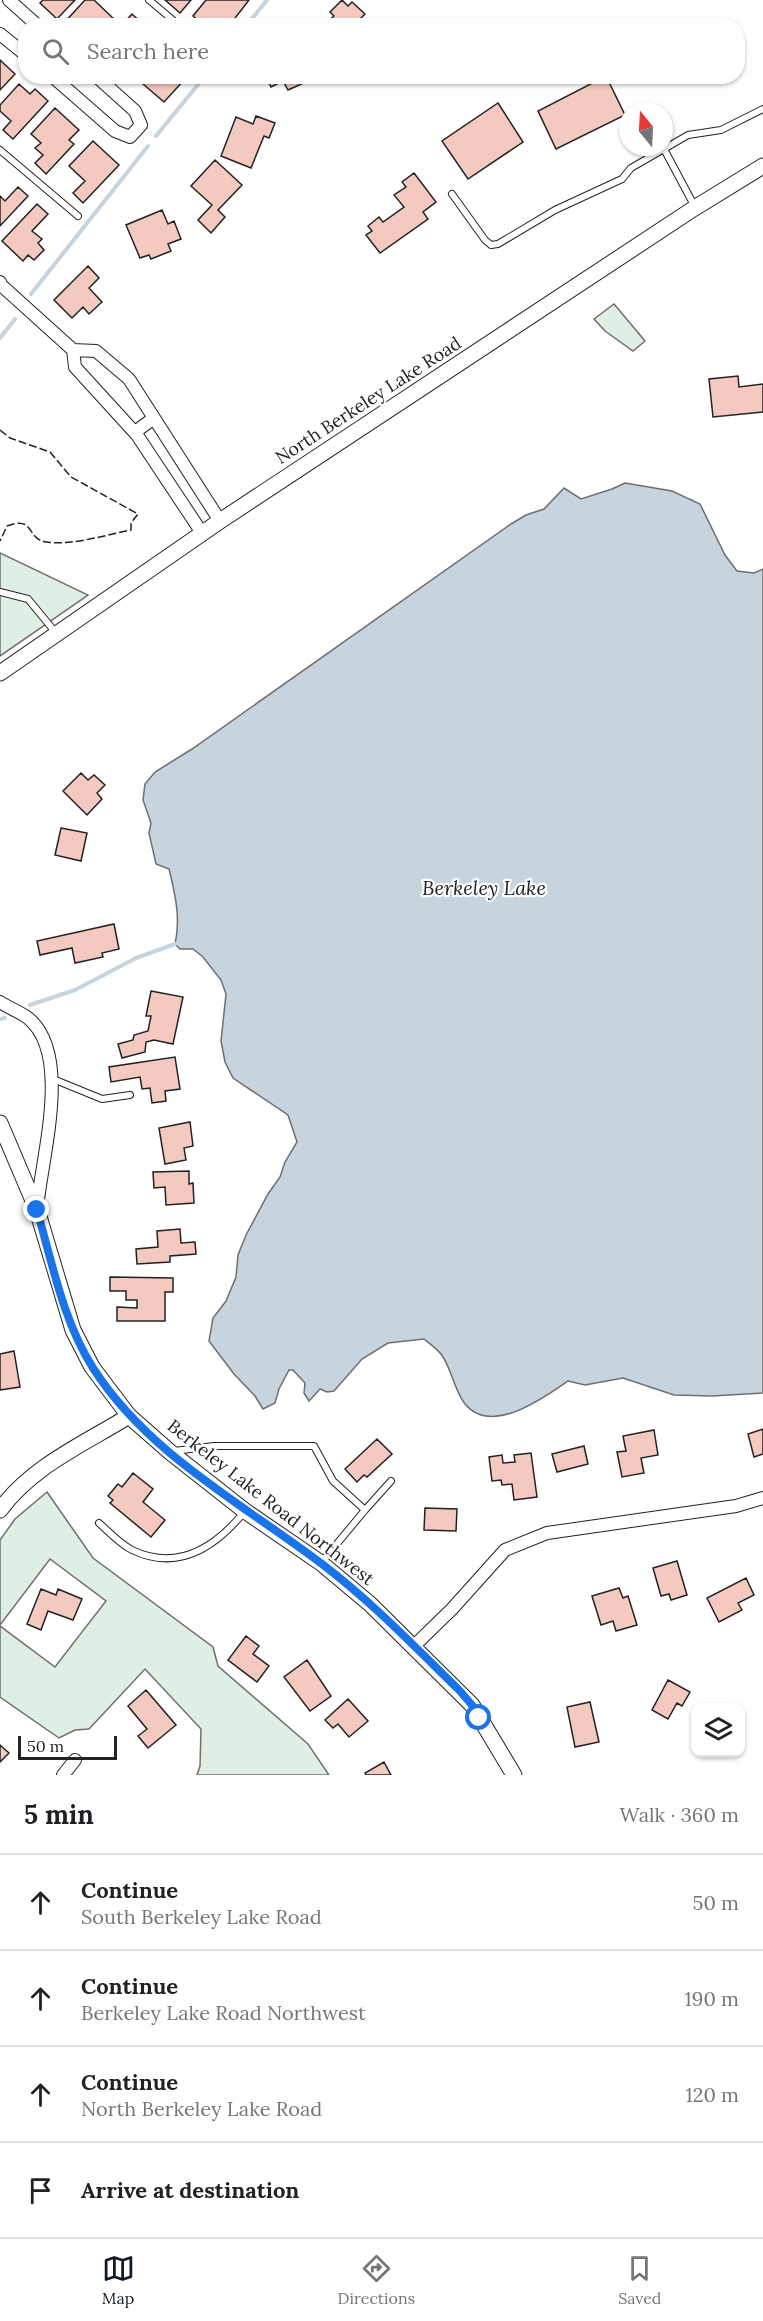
<!DOCTYPE html>
<html lang="en">
<head>
<meta charset="utf-8">
<style>
	body { margin:0; font-family:Lora,serif; background:#f2f2f2; color:#202124 }
	.controls { position:absolute; right:18px; bottom:18px; display:grid; overflow:hidden; border-radius:12px; box-shadow:0 2px 4px #0004 }
	.controls button { width:54px; height:54px; display:grid; place-items:center; padding:0; border:0; border-bottom:2px solid #e0e0e0; background:#fff; color:#202124; font:30px sans-serif }
	.compass { position:absolute; left:619px; top:102px; width:54px; height:54px; border-radius:50%; background:#fff; box-shadow:0 2px 4px #0004; rotate:342deg }
	.scale { position:absolute; left:18px; bottom:15px; width:99px; box-sizing:border-box; padding-left:6px; border:3px solid #222; border-top:0; font-size:16px; line-height:21px; white-space:nowrap; color:#222; -webkit-text-stroke:4px #fff; paint-order:stroke }
	.stop { position:absolute; width:18px; height:18px; margin:-14px; border:4px solid #1a73e8; border-radius:50%; background:#fff }
	.stop.end { background:#1a73e8; border-color:#fff; box-shadow:0 2px 6px #0008 }
	.list { margin:0; padding:0; list-style:none }
	h2 { display:flex; justify-content:space-between; align-items:center; height:78px; margin:0; padding:0 24px; font-size:26px }
	h2 small { font-size:20px; font-weight:400; color:#757577 }
	.list li { display:grid; grid-template-columns:39px 1fr auto; gap:18px; align-items:center; box-sizing:border-box; height:96px; padding:0 24px; border-top:2px solid #e0e0e0 }
	.list b { display:block; font-size:22px; white-space:nowrap }
	.list p { margin:0; font-size:20px; white-space:nowrap; color:#757577 }
	.list em { font-size:20px; font-style:normal; color:#757577 }
	.icon { flex:none; width:33px; height:33px; fill:none; stroke:currentColor; stroke-width:2; stroke-linecap:round; stroke-linejoin:round }
	.map { position:relative; flex:none; width:763px; height:1775px; overflow:hidden }
	.search { position:absolute; background:#fff; box-shadow:0 2px 4px #0004; left:18px; right:18px; top:18px; height:66px; display:flex; align-items:center; gap:15px; box-sizing:border-box; padding:0 21px; border-radius:24px; color:#757577; font-size:22px }
	.sheet { height:462px; background:#fff }
	nav { display:flex; justify-content:space-around; align-items:center; box-sizing:border-box; height:84px; border-top:2px solid #e0e0e0; background:#fff; font-size:16px; color:#757577 }
	nav a { display:grid; justify-items:center; gap:3px }
	nav .on { color:#111827 }
	.map>svg:first-child { display:block }
	.green { fill:#e0efe3; stroke:#6f6f6f; stroke-width:1.5 }
	.water { fill:#c7d3dd; stroke:#6f6f6f; stroke-width:1.5 }
	.lines { fill:none; stroke-linecap:round; stroke-linejoin:round }
	.stream { stroke:#c7d3dd; stroke-width:4 }
	.building { fill:#f3c9c0; stroke:#222; stroke-width:1.5 }
	.service-casing { stroke:#222; stroke-width:8 }
	.minor-casing { stroke:#222; stroke-width:14 }
	.tertiary-casing { stroke:#222; stroke-width:17 }
	.service { stroke:#fff; stroke-width:6 }
	.minor { stroke:#fff; stroke-width:12 }
	.tertiary { stroke:#fff; stroke-width:15 }
	.fence { stroke:#222; stroke-width:1.5; stroke-dasharray:8 3; stroke-linecap:butt }
	.route { stroke:#1a73e8; stroke-width:8 }
	.labels { text-anchor:middle; dominant-baseline:central; stroke-width:4.5; stroke-linejoin:round; paint-order:stroke }
	.street-label { font-size:18px; fill:#222; stroke:#fff }
	.water-label { font-size:20px; font-style:italic; fill:#222; stroke:#fff }
</style>
</head>
<body>
<div class="map">
<svg width="763" height="1775" viewBox="0 0 763 1775">
	<rect width="100%" height="100%" fill="#fff"/>
	<!-- green -->
	<path class="green" d="M614 304 645 341 633 351 605 331 594 319Z
		M0 553 88 595 0 656Z
		M47 1492 93 1558 213 1647 218 1666 308 1744 329 1775H197L200 1766 201 1729 145 1669 89 1729 75 1730 59 1738 0 1697V1626L55 1667 106 1601 50 1559 0 1625V1540L15 1519Z"/>
	<!-- water -->
	<path class="water" d="M625 483 672 491 700 504 725 555 737 571 754 573 763 569V1393L712 1396 674 1395 623 1378 585 1385 568 1381C544 1398 491 1436 465 1404 454 1390 452 1369 441 1354 437 1349 429 1343 424 1339L388 1343 362 1359 334 1391 327 1392 320 1389 309 1401 304 1393 305 1383 293 1370H289L279 1389 275 1403 263 1409 255 1396 234 1374 209 1341 213 1318 226 1301 236 1277 238 1255 246 1235 268 1194 280 1177 285 1162 297 1142 288 1115 233 1078 225 1062 221 1041 226 994 221 980 203 957 193 949H180L175 944C181 919 175 893 169 869L156 864 149 833 151 823 143 800 145 784 155 772 192 749 511 524 526 515 544 509 564 488 581 499 612 489Z"/>
	<g class="lines">
		<!-- stream -->
		<path class="stream" d="M246 26 267 0
			M156 136 205 76
			M31 294 148 146
			M0 338 15 319
			M30 1005 75 990 136 958 175 944
			M0 1019 5 1018"/>
	</g>
	<!-- building -->
	<path class="building" d="M43 0H75L57 19 40 3Z
		M85 0H94L116 21 112 26H65L63 24Z
		M165 0H191L180 13Z
		M206 0H249L229 26H205L193 16Z
		M342 0 348 6 352 2 365 14 360 19 367 26H333L328 21 334 16 330 12Z
		M132 14 145 26H121Z
		M0 60 15 74 0 90Z
		M138 76H182L185 79 164 102 136 78Z
		M266 76H306L308 81 288 90 283 81 271 87Z
		M606 76 625 115 556 149 538 111Z
		M19 84 30 94 35 89 48 101 13 139 3 130 11 121 0 111V105Z
		M498 103 523 142 468 179 442 141Z
		M55 108 79 130 69 140 74 144 46 174 35 163 43 155 35 148 41 143 31 134Z
		M256 116 275 123 269 138 264 136 251 168 221 156 236 117 253 124Z
		M93 141 119 165 83 203 73 193 85 181 69 166Z
		M215 160 242 185 218 210 225 217 211 233 198 220 212 205 191 186Z
		M414 173 436 202 423 212 428 219 380 253 366 235 372 231 368 226 379 217 383 222 404 207 394 195 406 187 402 182Z
		M18 187 28 196 0 226V196L5 201Z
		M37 204 48 214 32 231 42 239 38 243 44 250 34 260 28 255 23 261 2 241Z
		M162 210 168 224 174 221 181 239 168 244 171 251 151 259 149 255 140 258 126 225Z
		M88 266 99 278 89 288 102 302 89 314 83 307 72 318 54 300Z
		M738 376 739 387 763 384V412L713 417 709 379Z
		M81 773 88 780 94 775 105 785 97 793 102 799 87 815 63 791Z
		M61 828 87 833 81 861 55 855Z
		M114 924 119 949 102 953 103 957 75 963 72 948 40 955 37 941Z
		M151 991 183 997 173 1044 154 1040 146 1042 145 1052 122 1058 118 1044 133 1040 134 1035 148 1031 151 1016H146Z
		M175 1057 180 1089 165 1091 166 1101 152 1103 150 1088 142 1089 140 1077 111 1082 109 1067Z
		M190 1122 193 1146 184 1148 186 1160 165 1164 159 1128Z
		M189 1171V1184L193 1183 194 1203 166 1205 165 1187 154 1188 153 1172Z
		M180 1229 181 1243 195 1242 196 1254 170 1256V1262L137 1264 136 1249 158 1247 157 1231Z
		M110 1277 173 1278V1292H165V1321H117V1307L137 1308V1300H126V1291H110Z
		M14 1351 20 1387 0 1390V1354Z
		M763 1429V1454L754 1457 748 1434Z
		M654 1430 658 1455 641 1458 644 1473 622 1477 617 1452 626 1451 623 1436Z
		M377 1439 392 1454 367 1477 364 1475 357 1482 345 1469Z
		M584 1446 588 1464 557 1472 552 1454Z
		M531 1453 537 1497 514 1500 512 1484 502 1485 501 1480 492 1481 489 1457 502 1455 503 1463 515 1462 514 1455Z
		M133 1473 153 1489 143 1502 165 1520 151 1537 110 1503 113 1500 108 1496 118 1484 122 1487Z
		M425 1508 457 1509 456 1531 424 1530Z
		M677 1561 687 1595 671 1600 669 1594 661 1596 653 1568Z
		M746 1578 754 1595 738 1603 742 1610 719 1622 707 1598Z
		M619 1588 623 1598 628 1596 637 1625 616 1631 613 1621 601 1625 592 1596Z
		M41 1589 56 1595 58 1589 82 1599 73 1620 48 1611 41 1630 27 1624Z
		M246 1636 259 1646 253 1654 269 1666 257 1682 228 1660Z
		M307 1660 331 1696 310 1711 284 1677Z
		M668 1680 690 1692 682 1706 677 1703 668 1719 652 1710Z
		M146 1690 176 1725 148 1748 138 1736 147 1729 128 1706Z
		M348 1699 368 1721 349 1737 338 1724 333 1728 325 1720Z
		M590 1702 599 1742 575 1747 567 1707Z
		M0 1745 9 1753 0 1762Z
		M384 1762 391 1775H366L365 1773Z"/>
	<g class="lines">
		<!-- service casing -->
		<g class="service-casing">
			<path id="service" d="M149 0 180 26
				M664 149 688 135 721 130 763 109
				M0 150 78 216
				M452 194 485 240 491 245 498 244 555 210 622 179 631 168 664 149 695 207
				M0 592 28 599 56 633
				M53 1079 102 1099 130 1095
				M174 1451 214 1446H314L333 1481 365 1510 391 1481
				M99 1523C109 1532 120 1544 132 1550 178 1572 216 1547 245 1511
				M321 1563 365 1510"/>
		</g>
		<!-- minor casing -->
		<g class="minor-casing">
			<path id="minor" d="M9 0 38 26
				M0 34 26 55
				M52 76 115 131 130 137 141 125 135 111 96 76
				M0 282 1 285 73 350 96 351 129 379 220 521
				M73 350 75 367 137 435 202 533
				M135 432 154 418
				M0 1002C9 1008 20 1012 28 1018 73 1054 41 1159 37 1209
				M414 1646 452 1609 505 1550 547 1533 736 1506 763 1498
				M63 1775 75 1760"/>
		</g>
		<!-- tertiary casing -->
		<g class="tertiary-casing">
			<path id="tertiary" d="M0 673 220 521 693 209 763 166
				M0 1123 37 1210 73 1330 92 1367 129 1416 170 1452 245 1511 321 1563 370 1604 472 1705 514 1775
				M0 1510C32 1466 84 1444 129 1416"/>
		</g>
		<!-- service -->
		<use href="#service" class="service"/>
		<!-- minor -->
		<use href="#minor" class="minor"/>
		<!-- tertiary -->
		<use href="#tertiary" class="tertiary"/>
		<!-- fence -->
		<path class="fence" d="M0 430 10 438 50 452 71 477 138 514 131 523V530C106 535 70 546 46 542 26 539 35 515 7 526L0 541"/>
	</g>
	<g class="lines">
		<!-- route -->
		<path class="route" d="M37 1210C52 1262 63 1321 93 1368 148 1454 243 1504 322 1564 372 1602 415 1647 459 1690L472 1705 479 1718"/>
	</g>
	<g class="labels">
		<!-- street labels -->
		<g class="street-label">
			<text transform="translate(368 400) rotate(-33)">North Berkeley Lake Road</text>
			<text transform="translate(271 1502) rotate(38)">Berkeley Lake Road Northwest</text>
		</g>
		<!-- water labels -->
		<g class="water-label">
			<text x="484" y="887">Berkeley Lake</text>
		</g>
	</g>
</svg>
<div class="controls">
<button><svg class="icon" aria-label="layers" viewBox="0 0 24 24"><path d="M12 4l9 5-9 5-9-5zM3 14l9 5 9-5"/></svg></button>
</div>
<svg class="compass" viewBox="-18 -18 36 36"><path d="M0-13l5 13h-10z" fill="#e53935"/><path d="M0 13l5-13h-10z" fill="#757577"/></svg>
<div class="scale">50 m</div>
<div class="stop" style="left:479px;top:1718px"></div>
<div class="stop end" style="left:37px;top:1210px"></div>
<div class="search"><svg class="icon" aria-label="search" viewBox="0 0 24 24"><circle cx="10" cy="10" r="6"/><path d="M15 15l6 6"/></svg>Search here</div>
</div>
<section class="sheet">
<h2>5 min<small>Walk · 360 m</small></h2>
<ul class="list">
<li><svg class="icon" aria-label="ahead" viewBox="0 0 24 24"><path d="M12 20V5M6 11l6-6 6 6"/></svg><div><b>Continue</b><p>South Berkeley Lake Road</p></div><em>50 m</em></li>
<li><svg class="icon" aria-label="ahead" viewBox="0 0 24 24"><path d="M12 20V5M6 11l6-6 6 6"/></svg><div><b>Continue</b><p>Berkeley Lake Road Northwest</p></div><em>190 m</em></li>
<li><svg class="icon" aria-label="ahead" viewBox="0 0 24 24"><path d="M12 20V5M6 11l6-6 6 6"/></svg><div><b>Continue</b><p>North Berkeley Lake Road</p></div><em>120 m</em></li>
<li><svg class="icon" aria-label="arrive" viewBox="0 0 24 24"><path d="M6 21V4h12l-3 4 3 4H6"/></svg><div><b>Arrive at destination</b></div></li>
</ul>
</section>
<nav>
<a class="on"><svg class="icon" aria-label="map" viewBox="0 0 24 24"><path d="M3 6l6-2 6 2 6-2v14l-6 2-6-2-6 2zM9 4v14M15 6v14"/></svg>Map</a>
<a><svg class="icon" aria-label="directions" viewBox="0 0 24 24"><path d="M12 3l9 9-9 9-9-9zM9 14v-3h6M13 9l2 2-2 2"/></svg>Directions</a>
<a><svg class="icon" aria-label="saved" viewBox="0 0 24 24"><path d="M7 4h10v16l-5-4-5 4z"/></svg>Saved</a>
</nav>
</body>
</html>
